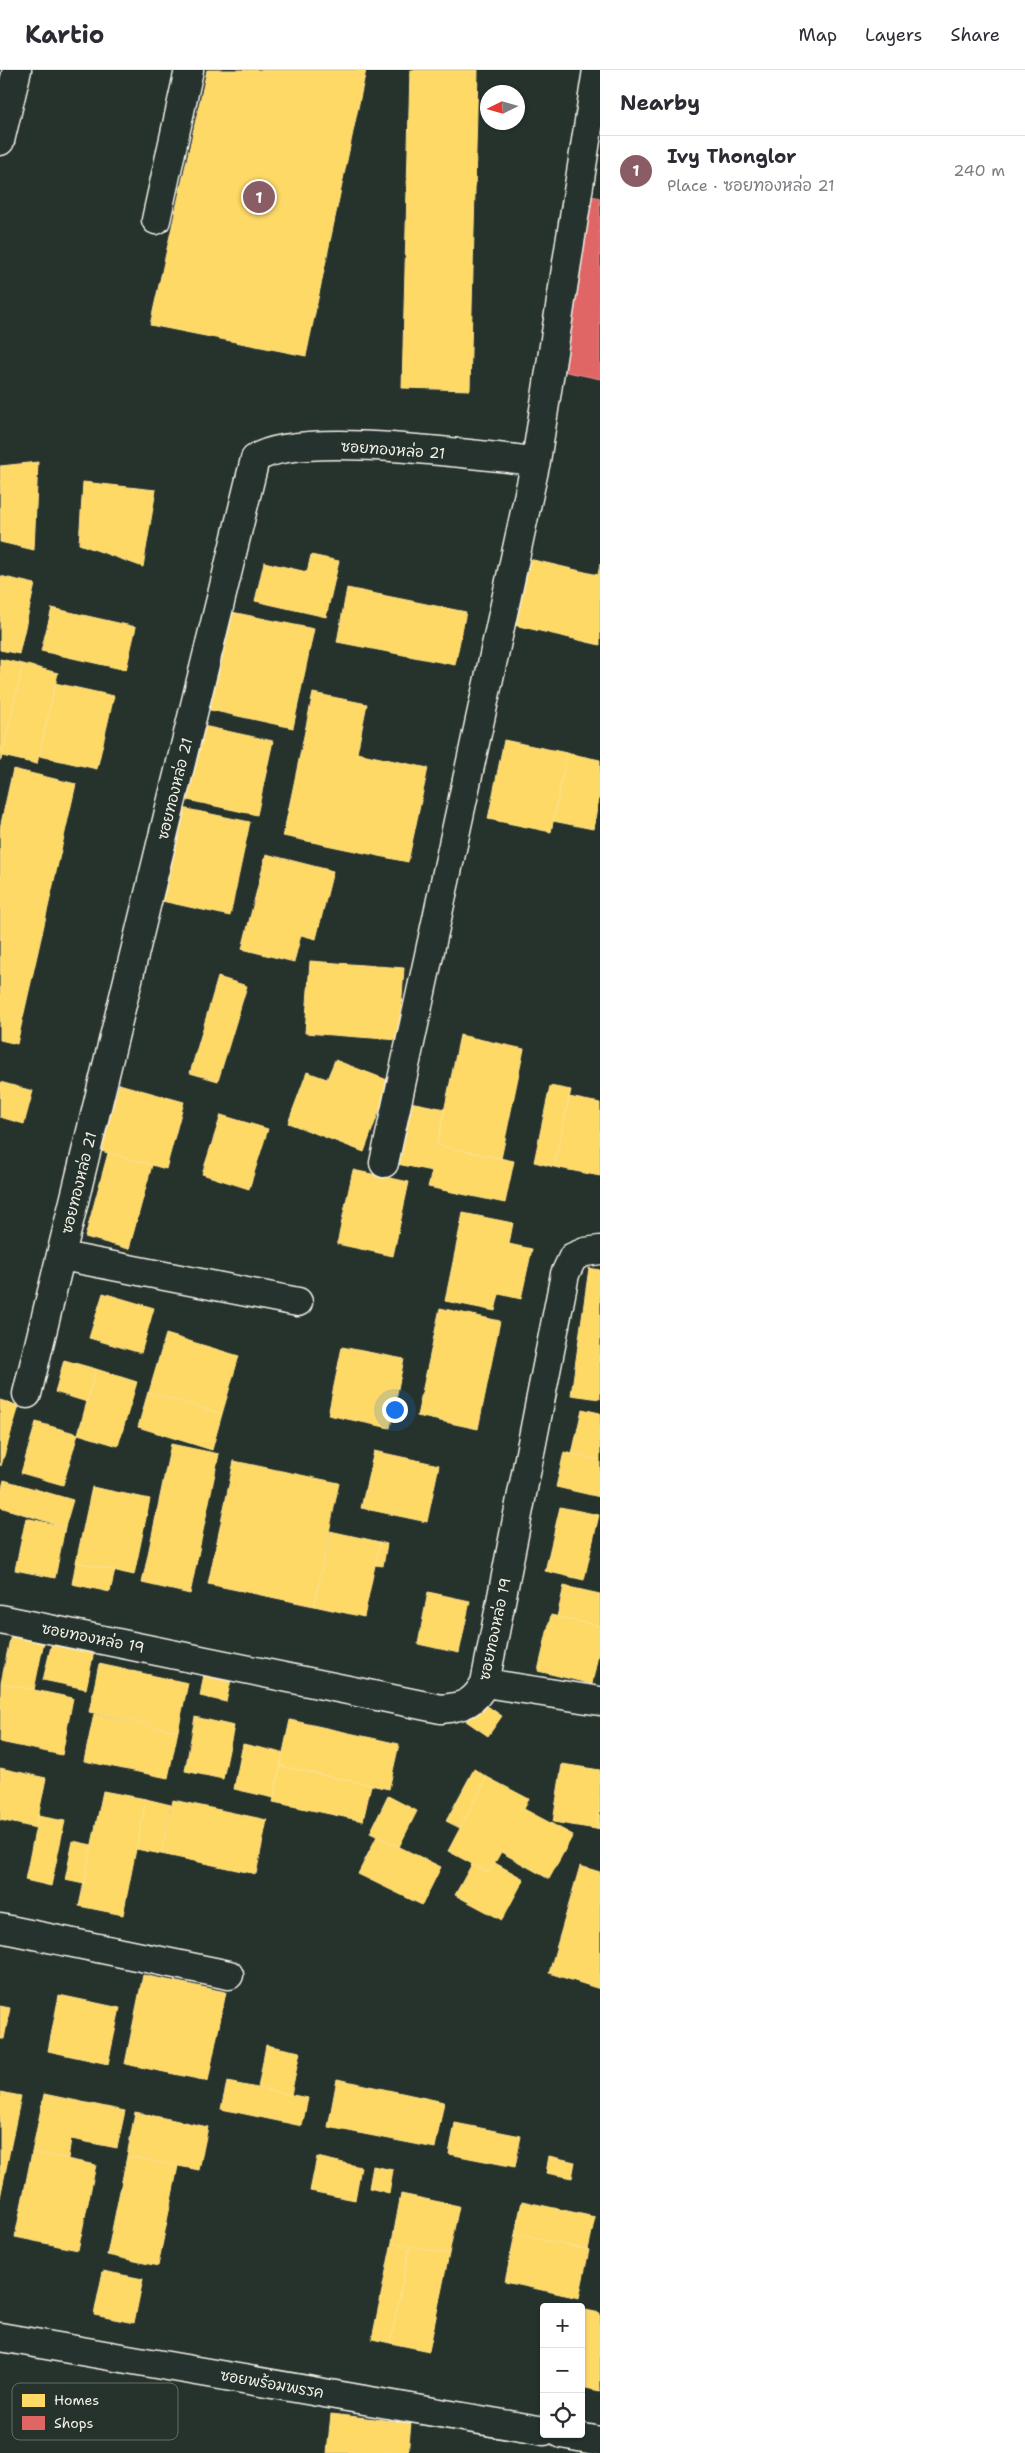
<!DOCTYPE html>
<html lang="en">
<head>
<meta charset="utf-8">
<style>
	body { margin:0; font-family:"Shantell Sans","Playpen Sans Thai",sans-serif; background:#f2f2f3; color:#2b2b33 }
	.controls { position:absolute; right:15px; bottom:15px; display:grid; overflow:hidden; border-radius:5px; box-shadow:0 1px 4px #0004 }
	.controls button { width:45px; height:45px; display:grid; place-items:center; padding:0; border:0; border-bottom:1px solid #e1e1e2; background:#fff; color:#2b2b33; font:25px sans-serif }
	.compass { position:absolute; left:480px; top:15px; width:45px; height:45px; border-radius:50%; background:#fff; box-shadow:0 1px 4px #0004; rotate:265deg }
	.you { position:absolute; left:394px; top:1339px; width:18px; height:18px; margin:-12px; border:4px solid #fff; border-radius:50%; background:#1a73e8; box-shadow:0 0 0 8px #1a73e833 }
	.badge { display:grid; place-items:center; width:32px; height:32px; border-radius:50%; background:#8a5d65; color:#fff; font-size:16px; font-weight:700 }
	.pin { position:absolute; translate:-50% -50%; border:2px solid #fff; box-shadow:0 1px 5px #0006 }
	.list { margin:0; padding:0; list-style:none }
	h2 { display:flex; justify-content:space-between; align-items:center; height:65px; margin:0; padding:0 20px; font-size:21px }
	h2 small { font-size:16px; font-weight:400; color:#7c7c81 }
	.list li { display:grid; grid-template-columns:32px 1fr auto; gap:15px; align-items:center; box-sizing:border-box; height:70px; padding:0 20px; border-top:1px solid #e1e1e2 }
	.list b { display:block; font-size:19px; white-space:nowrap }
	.list p { margin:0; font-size:16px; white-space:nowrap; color:#7c7c81 }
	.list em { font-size:16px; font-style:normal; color:#7c7c81 }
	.icon { flex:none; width:28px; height:28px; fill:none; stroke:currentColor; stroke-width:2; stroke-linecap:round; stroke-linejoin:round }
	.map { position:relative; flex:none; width:600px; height:2383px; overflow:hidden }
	header { display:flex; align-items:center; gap:30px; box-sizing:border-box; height:70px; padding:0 25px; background:#fff; border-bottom:1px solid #e1e1e2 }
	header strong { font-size:24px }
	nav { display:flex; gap:28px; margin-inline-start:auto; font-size:18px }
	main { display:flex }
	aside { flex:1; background:#fff }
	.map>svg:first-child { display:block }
	.homes { fill:#ffd966; stroke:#fce08d }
	.shops { fill:#e06666; stroke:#e6908d }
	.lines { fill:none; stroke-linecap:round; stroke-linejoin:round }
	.minor-casing { stroke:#f4f1e8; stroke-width:31 }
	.minor { stroke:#26332d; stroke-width:28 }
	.labels { text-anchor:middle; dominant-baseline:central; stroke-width:5; stroke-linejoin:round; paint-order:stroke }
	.street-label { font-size:15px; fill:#f4f1e8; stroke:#26332d }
	.key { fill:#26332d; stroke:#646c65; stroke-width:1 }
	.key-label { font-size:14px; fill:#f4f1e8 }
</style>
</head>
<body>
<header>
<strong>Kartio</strong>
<nav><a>Map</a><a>Layers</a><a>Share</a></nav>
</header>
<main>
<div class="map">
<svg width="600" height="2383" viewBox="0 0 600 2383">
	<rect width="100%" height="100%" fill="#26332d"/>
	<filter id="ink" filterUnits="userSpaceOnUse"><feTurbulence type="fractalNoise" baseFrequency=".02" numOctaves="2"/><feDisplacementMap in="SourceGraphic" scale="10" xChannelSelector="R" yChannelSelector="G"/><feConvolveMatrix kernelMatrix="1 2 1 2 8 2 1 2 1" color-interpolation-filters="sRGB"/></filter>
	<g filter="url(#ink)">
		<!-- homes -->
		<path class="homes" d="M207 0H366L306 286 150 255Z
			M410 0H478L470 320 402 318Z
			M38 392 34 480 0 472V396Z
			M83 412 156 420 143 497 79 474Z
			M311 485 339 491 326 547 255 531 264 492 307 502Z
			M529 489 598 505 600 494V575L514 555Z
			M0 506 35 514 19 584 0 580Z
			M347 518 466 542 455 595 337 572Z
			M52 538 136 557 126 600 41 581Z
			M222 540 314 559 293 658 201 638Z
			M0 589 23 594 1 690H0Z
			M23 594 58 603 37 694 2 686Z
			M55 613 114 626 97 699 39 686Z
			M313 623 367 634 357 683 428 698 408 792 283 766Z
			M194 654 273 671 257 745 178 728Z
			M504 670 567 683 551 762 488 749Z
			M567 683 600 690V723L593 759 553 751Z
			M13 699 76 714 17 974 0 970V758Z
			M182 738 250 752 230 846 162 831Z
			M266 784 333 801 316 869 301 865 294 892 242 879Z
			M310 891 404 898 399 970 305 963Z
			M218 907 247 916 218 1011 190 1003Z
			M460 965 524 979 501 1089 437 1075Z
			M335 990 390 1011 364 1082 288 1053 307 1002 327 1009Z
			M0 1012 33 1021 24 1054 0 1047Z
			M119 1014 184 1032 166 1099 101 1081Z
			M550 1016 571 1020 554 1097 534 1092Z
			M569 1027 600 1033V1106L554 1097Z
			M410 1032 445 1039 437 1075 514 1091 505 1133 428 1117 432 1101 397 1094Z
			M221 1045 268 1059 249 1119 202 1104Z
			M108 1083 152 1095 129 1179 85 1167Z
			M353 1100 409 1112 393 1186 337 1174Z
			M463 1143 513 1153 509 1174 532 1179 521 1229 499 1224 495 1241 445 1231Z
			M589 1198 600 1200V1329L571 1325Z
			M103 1223 154 1238 141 1283 89 1268Z
			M440 1238 500 1251 478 1359 417 1346Z
			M166 1264 239 1286 222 1344 149 1322Z
			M342 1277 404 1289 390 1358 328 1345Z
			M64 1290 96 1299 87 1332 55 1322Z
			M96 1299 137 1312 118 1376 78 1364Z
			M148 1322 222 1344 212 1380 138 1357Z
			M0 1330 19 1336 1 1396 0 1395Z
			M582 1339 600 1343V1390L572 1384Z
			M36 1352 78 1364 63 1415 21 1403Z
			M171 1374 219 1384 190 1524 142 1513Z
			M374 1381 439 1395 427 1452 361 1438Z
			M564 1382 600 1390V1427L556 1417Z
			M234 1391 339 1413 314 1536 208 1514Z
			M4 1410 73 1430 65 1457 0 1437V1425Z
			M92 1417 150 1429 134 1505 76 1492Z
			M560 1437 599 1445 584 1510 545 1501Z
			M26 1448 65 1457 55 1508 15 1500Z
			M330 1461 380 1472 364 1547 314 1536Z
			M380 1472 387 1474 383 1496 375 1495Z
			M76 1492 115 1500 110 1522 72 1514Z
			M564 1516 600 1524V1556L557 1547Z
			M428 1522 470 1531 459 1583 418 1574Z
			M551 1545 600 1556V1576L592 1614 538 1601Z
			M11 1564 44 1571 34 1620 1 1613Z
			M53 1568 95 1577 86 1619 43 1610Z
			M99 1594 188 1613 178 1661 89 1642Z
			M204 1604 231 1610 226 1632 200 1626Z
			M1 1613 73 1628 62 1685 0 1672Z
			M480 1631 502 1646 488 1666 466 1651Z
			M94 1644 178 1661 168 1708 84 1691Z
			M195 1647 234 1656 223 1709 185 1701Z
			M290 1650 399 1674 389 1719 280 1696Z
			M243 1674 283 1683 274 1728 234 1719Z
			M562 1694 600 1700V1730L596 1759 553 1752Z
			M280 1696 371 1715 363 1751 273 1732Z
			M0 1698 46 1708 36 1758 0 1750Z
			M474 1699 487 1707 460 1758 446 1751Z
			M487 1707 529 1729 524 1739 573 1765 549 1809 501 1782 489 1803 448 1781Z
			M103 1721 146 1729 123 1845 79 1836Z
			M388 1726 417 1741 399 1777 370 1763Z
			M146 1729 171 1735 161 1784 136 1779Z
			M173 1730 267 1750 256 1804 161 1784Z
			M600 1730V1759L596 1758Z
			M38 1746 65 1751 51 1816 25 1810Z
			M377 1766 441 1797 422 1835 358 1804Z
			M73 1771 92 1775 84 1814 65 1810Z
			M495 1793 524 1809 502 1850 455 1825 472 1794 489 1803Z
			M580 1796 600 1802V1919L549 1903Z
			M143 1905 226 1922 208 2011 125 1994Z
			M59 1925 120 1938 108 1994 48 1981Z
			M0 1936 10 1938 4 1969H0Z
			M266 1975 300 1982 291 2025 258 2018Z
			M337 2009 444 2032 435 2078 328 2057Z
			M227 2012 308 2028 302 2056 221 2039Z
			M0 2022 21 2026 0 2128Z
			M44 2024 125 2041 117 2078 71 2069 68 2089 32 2082Z
			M135 2042 208 2057 199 2100 127 2086Z
			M455 2053 521 2066 515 2097 449 2084Z
			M32 2082 96 2095 78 2180 15 2167Z
			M127 2086 178 2096 158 2196 107 2185Z
			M549 2086 575 2092 572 2108 546 2103Z
			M317 2087 361 2097 355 2130 310 2121Z
			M373 2096 393 2100 389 2123 369 2118Z
			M401 2124 459 2136 449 2184 392 2172Z
			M522 2131 595 2147 588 2180 515 2164Z
			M515 2164 589 2180 579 2228 505 2212Z
			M392 2172 410 2176 390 2273 372 2269Z
			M410 2176 449 2184 429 2281 390 2273Z
			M103 2201 143 2209 134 2253 94 2245Z
			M581 2239 600 2243V2321L581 2317Z
			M331 2344 411 2353 408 2383H327Z"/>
		<!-- shops -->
		<path class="shops" d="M588 125 600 128V309L558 300Z"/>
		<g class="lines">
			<!-- minor casing -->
			<g class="minor-casing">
				<path id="minor" d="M0 71 17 0
					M156 150 189 0
					M384 1093 536 391 597 0
					M62 1186 298 1232
					M27 1324 255 389C297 359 479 386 536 391
					M0 1549 441 1639C464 1637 474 1633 485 1613L565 1204 573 1187 585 1182 600 1180
					M485 1613 600 1631
					M0 1858 229 1905
					M0 2267 544 2361
					M562 2364 600 2371"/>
			</g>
			<!-- minor -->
			<use href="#minor" class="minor"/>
		</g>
	</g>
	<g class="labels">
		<!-- street labels -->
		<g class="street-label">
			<text transform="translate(393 380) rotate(4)">ซอยทองหล่อ 21</text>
			<text transform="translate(175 719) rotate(-76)">ซอยทองหล่อ 21</text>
			<text transform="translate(79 1113) rotate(-76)">ซอยทองหล่อ 21</text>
			<text transform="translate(495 1559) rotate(-78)">ซอยทองหล่อ 19</text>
			<text transform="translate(93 1568) rotate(11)">ซอยทองหล่อ 19</text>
			<text transform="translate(272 2314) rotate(10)">ซอยพร้อมพรรค</text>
		</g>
	</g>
	<!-- legend -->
	<rect x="12" y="2313" width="166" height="57" rx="8" class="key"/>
	<rect x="22" y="2324" width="23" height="13" fill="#ffd966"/>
	<rect x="22" y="2346" width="23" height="14" fill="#e06666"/>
	<g class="key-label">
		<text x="54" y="2335">Homes</text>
		<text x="54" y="2358">Shops</text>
	</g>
</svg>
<div class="controls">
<button>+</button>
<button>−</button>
<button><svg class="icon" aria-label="locate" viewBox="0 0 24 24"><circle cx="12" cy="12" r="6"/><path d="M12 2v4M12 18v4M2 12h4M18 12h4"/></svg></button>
</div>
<svg class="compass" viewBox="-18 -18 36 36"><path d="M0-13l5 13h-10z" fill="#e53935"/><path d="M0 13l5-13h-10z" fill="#7c7c81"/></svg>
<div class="you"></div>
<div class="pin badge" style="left:259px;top:127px">1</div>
</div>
<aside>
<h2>Nearby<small></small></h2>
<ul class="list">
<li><span class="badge">1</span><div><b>Ivy Thonglor</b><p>Place · ซอยทองหล่อ 21</p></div><em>240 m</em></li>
</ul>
</aside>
</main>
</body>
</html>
